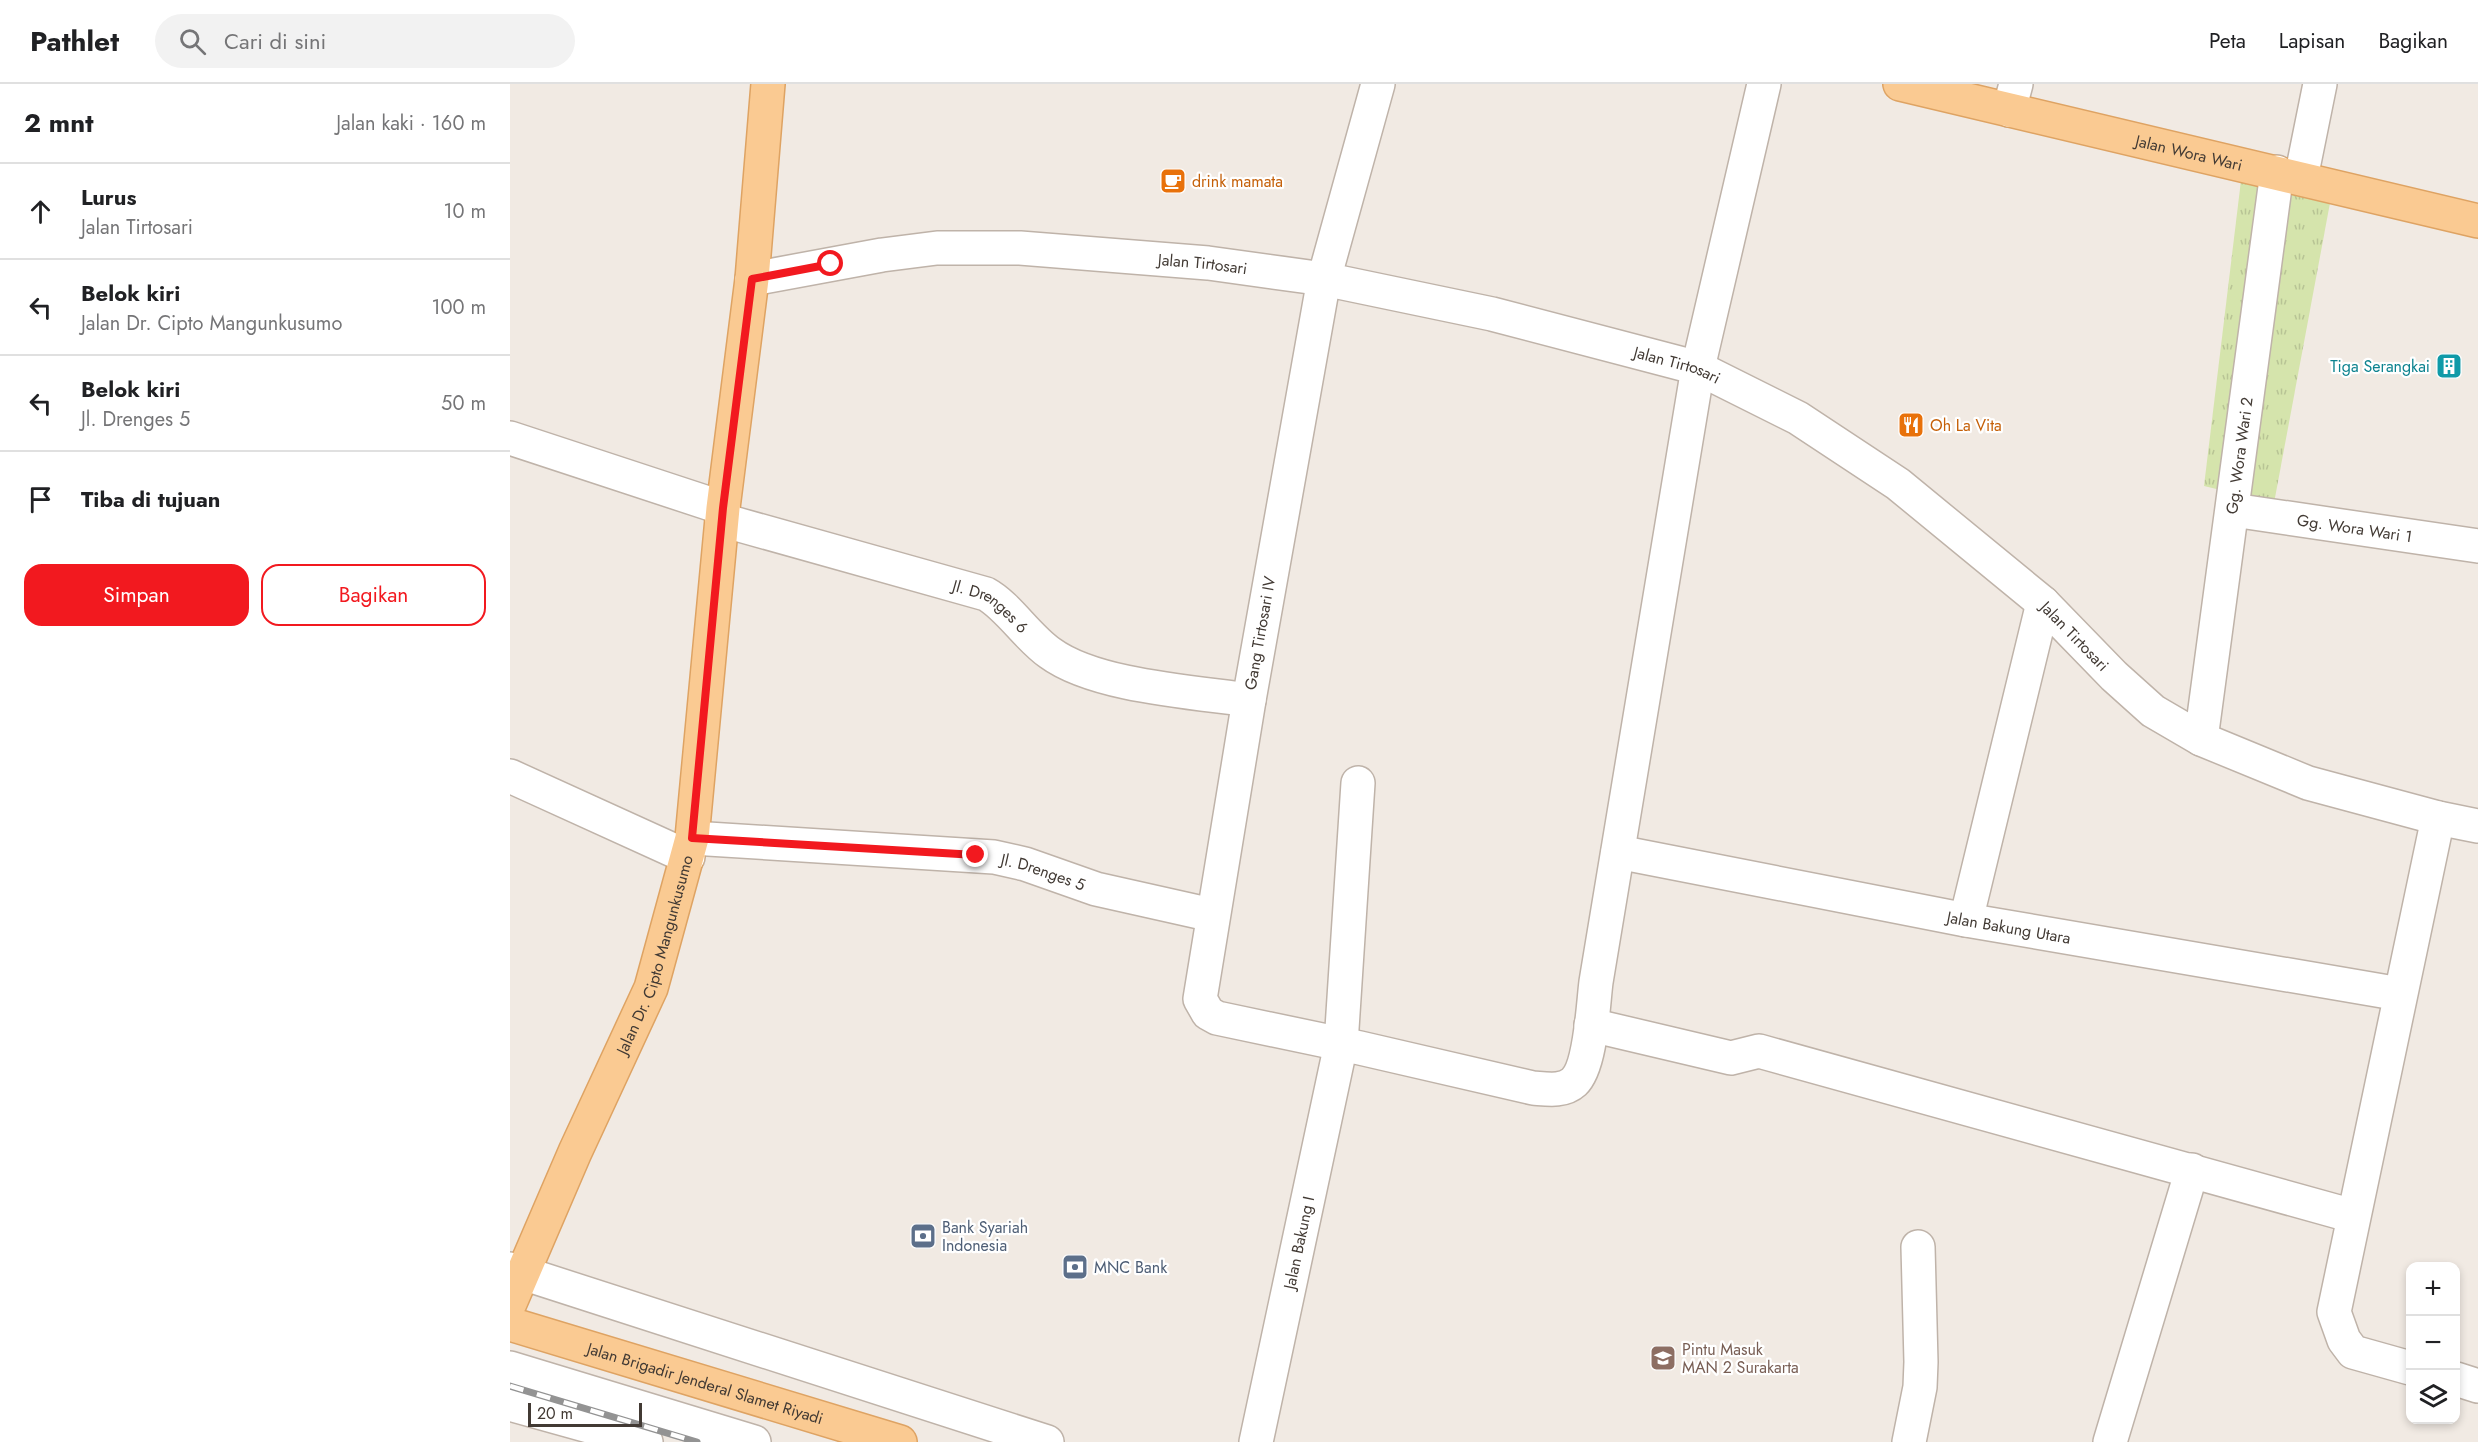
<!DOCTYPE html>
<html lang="id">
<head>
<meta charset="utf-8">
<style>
	body { margin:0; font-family:Jost,sans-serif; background:#f2f2f2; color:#202124 }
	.controls { position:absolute; right:18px; bottom:18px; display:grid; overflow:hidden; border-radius:12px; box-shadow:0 3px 9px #0003 }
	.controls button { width:54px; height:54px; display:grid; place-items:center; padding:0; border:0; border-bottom:2px solid #e0e0e0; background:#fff; color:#202124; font:30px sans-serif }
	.scale { position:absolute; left:18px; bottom:15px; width:114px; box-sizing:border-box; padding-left:6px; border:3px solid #423a34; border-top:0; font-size:16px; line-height:21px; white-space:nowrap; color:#423a34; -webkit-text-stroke:4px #fff; paint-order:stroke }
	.stop { position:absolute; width:18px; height:18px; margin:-14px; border:4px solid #f2191f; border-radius:50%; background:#fff }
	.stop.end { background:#f2191f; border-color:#fff; box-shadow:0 2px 6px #0008 }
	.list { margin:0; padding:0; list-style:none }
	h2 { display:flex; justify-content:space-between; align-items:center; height:78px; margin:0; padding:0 24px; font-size:26px }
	h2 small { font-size:20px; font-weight:400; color:#757577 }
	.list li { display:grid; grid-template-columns:39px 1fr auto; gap:18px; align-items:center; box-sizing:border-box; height:96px; padding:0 24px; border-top:2px solid #e0e0e0 }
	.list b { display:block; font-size:22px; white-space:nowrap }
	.list p { margin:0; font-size:20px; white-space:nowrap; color:#757577 }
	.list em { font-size:20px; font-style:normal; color:#757577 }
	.actions { display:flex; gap:12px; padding:18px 24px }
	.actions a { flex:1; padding:14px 0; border:2px solid #f2191f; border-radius:18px; text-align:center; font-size:21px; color:#f2191f }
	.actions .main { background:#f2191f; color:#fff }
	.icon { flex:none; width:33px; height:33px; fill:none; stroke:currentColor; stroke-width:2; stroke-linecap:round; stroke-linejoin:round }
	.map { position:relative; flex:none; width:1968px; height:1358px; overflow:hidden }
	header { display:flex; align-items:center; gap:36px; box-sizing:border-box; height:84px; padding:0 30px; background:#fff; border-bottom:2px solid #e0e0e0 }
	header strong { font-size:28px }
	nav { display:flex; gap:33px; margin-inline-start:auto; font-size:21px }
	.search { width:420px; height:54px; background:#f2f2f2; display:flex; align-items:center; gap:15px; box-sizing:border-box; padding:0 21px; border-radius:33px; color:#757577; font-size:22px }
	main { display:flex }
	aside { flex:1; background:#fff }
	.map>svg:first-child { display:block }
	.park { fill:url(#park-tufts) }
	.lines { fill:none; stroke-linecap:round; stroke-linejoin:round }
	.minor-casing { stroke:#bfb3a9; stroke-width:36 }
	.major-casing { stroke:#dea363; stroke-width:36 }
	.minor { stroke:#fff; stroke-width:33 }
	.major { stroke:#faca92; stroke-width:33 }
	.rail-casing { stroke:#939393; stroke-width:7 }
	.rail { stroke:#fff; stroke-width:4.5; stroke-dasharray:14; stroke-linecap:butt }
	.route { stroke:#f2191f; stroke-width:8 }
	.labels { text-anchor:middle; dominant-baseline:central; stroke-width:4.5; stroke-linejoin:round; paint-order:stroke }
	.street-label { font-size:16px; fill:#423a34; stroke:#fff }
	.food-label { font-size:16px; fill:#c56008; stroke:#fff; text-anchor:start }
	.culture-label { font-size:16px; fill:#0d838f; stroke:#fff; text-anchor:end }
	.service-label { font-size:16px; fill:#4e5e75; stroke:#fff; text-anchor:start }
	.education-label { font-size:16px; fill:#785e54; stroke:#fff; text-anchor:start }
</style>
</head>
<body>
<header>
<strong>Pathlet</strong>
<div class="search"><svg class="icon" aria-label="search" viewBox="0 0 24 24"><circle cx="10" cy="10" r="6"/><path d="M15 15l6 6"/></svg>Cari di sini</div>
<nav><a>Peta</a><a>Lapisan</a><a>Bagikan</a></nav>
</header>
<main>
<aside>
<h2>2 mnt<small>Jalan kaki · 160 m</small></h2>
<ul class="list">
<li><svg class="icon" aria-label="ahead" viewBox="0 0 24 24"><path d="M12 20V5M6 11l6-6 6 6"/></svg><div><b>Lurus</b><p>Jalan Tirtosari</p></div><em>10 m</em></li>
<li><svg class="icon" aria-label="left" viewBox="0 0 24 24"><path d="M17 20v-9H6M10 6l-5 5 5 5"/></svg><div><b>Belok kiri</b><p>Jalan Dr. Cipto Mangunkusumo</p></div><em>100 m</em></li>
<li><svg class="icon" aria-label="left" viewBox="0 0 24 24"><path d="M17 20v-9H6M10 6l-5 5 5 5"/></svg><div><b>Belok kiri</b><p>Jl. Drenges 5</p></div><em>50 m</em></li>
<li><svg class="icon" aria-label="arrive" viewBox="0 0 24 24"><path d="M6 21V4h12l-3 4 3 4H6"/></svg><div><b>Tiba di tujuan</b></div></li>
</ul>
<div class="actions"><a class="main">Simpan</a><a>Bagikan</a></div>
</aside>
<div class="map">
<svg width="1968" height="1358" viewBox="0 0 1968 1358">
	<defs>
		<pattern id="park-tufts" width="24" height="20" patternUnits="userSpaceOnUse" patternTransform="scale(1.5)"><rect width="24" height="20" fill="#d5e4ac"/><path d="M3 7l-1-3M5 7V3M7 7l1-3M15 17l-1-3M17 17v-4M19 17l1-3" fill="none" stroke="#b8c495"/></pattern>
	</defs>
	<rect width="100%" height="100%" fill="#f1eae3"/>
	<!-- park -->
	<path class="park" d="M1733 80 1823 103 1764 419 1694 402Z"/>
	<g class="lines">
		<!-- minor casing -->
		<g class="minor-casing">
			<g id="minor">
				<path d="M868 0 814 195 739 616 690 915 698 929 707 934 850 964 1023 1004C1037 1005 1053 1008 1064 998 1081 982 1083 921 1086 898L1188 284 1254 0"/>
				<path d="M1499 26 1506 0"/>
				<path d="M1791 94 1810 0"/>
				<path id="s1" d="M242 195 372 171 427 164H510L698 179 814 195 982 230 1188 284 1288 334 1388 400 1533 519 1604 592 1643 627 1691 655 1798 699 1928 734 1968 742"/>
				<path d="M0 354 213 424"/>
				<path id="s2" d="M1723 426 1968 462"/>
				<path id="s3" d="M212 436 476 510C498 522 517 553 540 569 585 602 682 608 739 616"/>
				<path id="s4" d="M1691 655 1767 88"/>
				<path d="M0 692 178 773"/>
				<path id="s5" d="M182 754 484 773 515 780 586 805 702 831"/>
				<path id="s6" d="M1108 768 1456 836 1890 910"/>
				<path d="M1456 836 1533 519"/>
				<path d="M1081 941 1221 974 1249 967 1843 1132"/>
				<path d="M0 1185 537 1358"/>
				<path d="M0 1284 244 1358"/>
				<path d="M1900 1284 1843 1268 1834 1256 1824 1228 1928 734"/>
				<path d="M1946 1295 1968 1302"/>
				<path d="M0 1320 136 1358"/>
				<path id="s7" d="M746 1358 831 960 848 699"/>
				<path d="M1399 1358 1410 1303 1411 1278 1408 1163"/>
				<path d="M1600 1358 1682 1086"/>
			</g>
		</g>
		<!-- major casing -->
		<g class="major-casing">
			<g id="major">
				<path id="s8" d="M1390 0 1968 137"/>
				<path id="s9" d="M0 1219 65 1068 141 904 182 754 213 424 242 195 258 0"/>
				<path id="s10" d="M0 1240 390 1358"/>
			</g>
		</g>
		<!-- minor -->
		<use href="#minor" class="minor"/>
		<!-- major -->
		<use href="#major" class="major"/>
		<!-- rail casing -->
		<g class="rail-casing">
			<path id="rail" d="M0 1302 187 1358"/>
		</g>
		<!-- rail -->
		<use href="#rail" class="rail"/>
	</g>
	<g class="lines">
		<!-- route -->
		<path class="route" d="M321 180 242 195 213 424 182 754 466 771"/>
	</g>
	<!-- icons -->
	<defs>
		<g id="cafe-square" transform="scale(1.35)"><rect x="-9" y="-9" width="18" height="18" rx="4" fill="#e8710a" stroke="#fff"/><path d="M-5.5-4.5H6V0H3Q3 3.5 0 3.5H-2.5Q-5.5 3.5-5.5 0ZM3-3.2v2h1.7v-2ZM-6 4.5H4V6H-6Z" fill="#fff"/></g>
		<g id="building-square" transform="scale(1.35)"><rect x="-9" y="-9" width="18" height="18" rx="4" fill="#0f9aa8" stroke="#fff"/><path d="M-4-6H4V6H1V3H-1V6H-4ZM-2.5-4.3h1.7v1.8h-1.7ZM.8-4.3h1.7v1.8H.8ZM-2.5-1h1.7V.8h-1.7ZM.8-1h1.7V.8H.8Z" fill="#fff"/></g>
		<g id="restaurant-square" transform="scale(1.35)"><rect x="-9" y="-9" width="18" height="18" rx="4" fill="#e8710a" stroke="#fff"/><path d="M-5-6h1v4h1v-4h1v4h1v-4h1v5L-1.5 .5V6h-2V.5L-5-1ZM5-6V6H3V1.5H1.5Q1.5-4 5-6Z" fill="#fff"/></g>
		<g id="bank-square" transform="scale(1.35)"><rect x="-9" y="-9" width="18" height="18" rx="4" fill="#5c6f8a" stroke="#fff"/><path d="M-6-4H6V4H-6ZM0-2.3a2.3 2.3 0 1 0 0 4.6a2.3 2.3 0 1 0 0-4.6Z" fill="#fff"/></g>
		<g id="school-square" transform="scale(1.35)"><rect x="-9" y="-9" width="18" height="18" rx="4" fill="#8d6e63" stroke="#fff"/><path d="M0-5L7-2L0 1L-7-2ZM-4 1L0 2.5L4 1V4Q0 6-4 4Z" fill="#fff"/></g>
	</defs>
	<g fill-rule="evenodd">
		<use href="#cafe-square" x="663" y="97"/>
		<use href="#building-square" x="1939" y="282"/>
		<use href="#restaurant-square" x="1401" y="341"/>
		<use href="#bank-square" x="413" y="1152"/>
		<use href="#bank-square" x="565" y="1183"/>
		<use href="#school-square" x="1153" y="1274"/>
	</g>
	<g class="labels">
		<!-- street labels -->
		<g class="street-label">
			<text stroke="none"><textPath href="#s8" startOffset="297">Jalan Wora Wari</textPath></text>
			<text stroke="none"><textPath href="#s1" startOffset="454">Jalan Tirtosari</textPath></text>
			<text stroke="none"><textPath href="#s1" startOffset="940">Jalan Tirtosari</textPath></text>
			<text stroke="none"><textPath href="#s4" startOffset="286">Gg. Wora Wari 2</textPath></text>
			<text stroke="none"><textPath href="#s2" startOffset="123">Gg. Wora Wari 1</textPath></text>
			<text stroke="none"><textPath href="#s3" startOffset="284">Jl. Drenges 6</textPath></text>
			<text transform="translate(750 549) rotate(-80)">Gang Tirtosari IV</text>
			<text stroke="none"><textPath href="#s1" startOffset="1426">Jalan Tirtosari</textPath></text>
			<text stroke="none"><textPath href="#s5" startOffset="354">Jl. Drenges 5</textPath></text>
			<text stroke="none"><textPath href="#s6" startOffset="398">Jalan Bakung Utara</textPath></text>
			<text stroke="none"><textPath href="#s9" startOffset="378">Jalan Dr. Cipto Mangunkusumo</textPath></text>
			<text stroke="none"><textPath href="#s7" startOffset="204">Jalan Bakung I</textPath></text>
			<text stroke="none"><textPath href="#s10" startOffset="204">Jalan Brigadir Jenderal Slamet Riyadi</textPath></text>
		</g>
		<!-- food labels -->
		<g class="food-label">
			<text x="682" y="97">drink mamata</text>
			<text x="1420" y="341">Oh La Vita</text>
		</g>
		<!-- culture labels -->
		<g class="culture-label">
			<text x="1920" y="282">Tiga Serangkai</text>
		</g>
		<!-- service labels -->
		<g class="service-label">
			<text x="432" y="1143">Bank Syariah<tspan x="432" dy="18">Indonesia</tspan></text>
			<text x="584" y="1183">MNC Bank</text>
		</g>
		<!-- education labels -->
		<g class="education-label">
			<text x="1172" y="1265">Pintu Masuk<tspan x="1172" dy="18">MAN 2 Surakarta</tspan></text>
		</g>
	</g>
</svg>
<div class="controls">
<button>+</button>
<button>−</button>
<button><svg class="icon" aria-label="layers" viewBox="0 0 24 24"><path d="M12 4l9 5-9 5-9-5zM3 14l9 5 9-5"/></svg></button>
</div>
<div class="scale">20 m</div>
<div class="stop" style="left:321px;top:180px"></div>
<div class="stop end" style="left:466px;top:771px"></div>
</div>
</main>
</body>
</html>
